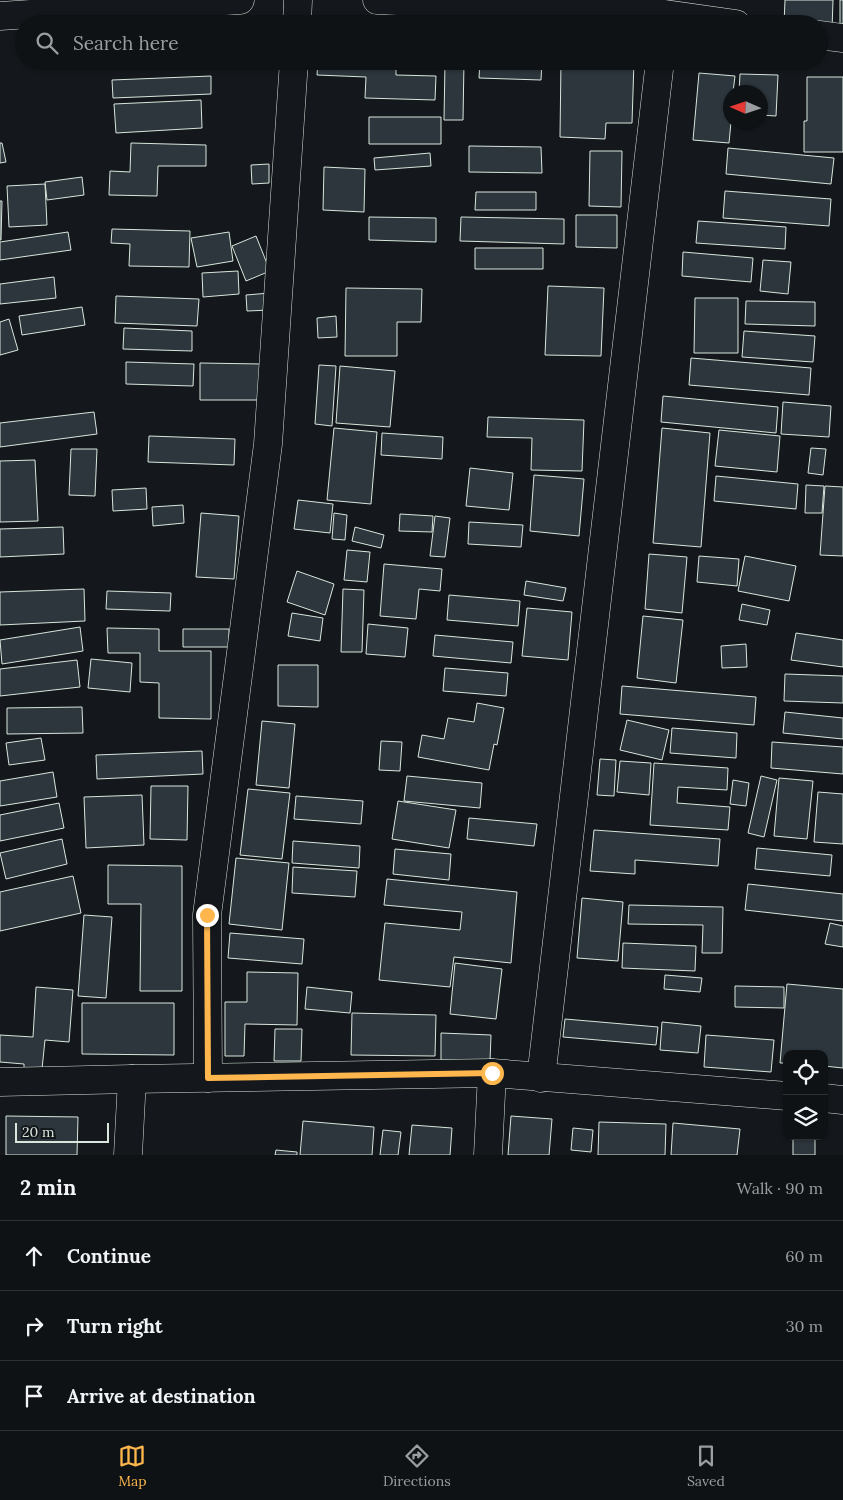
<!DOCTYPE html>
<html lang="en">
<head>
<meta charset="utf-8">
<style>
	body { margin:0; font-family:Lora,serif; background:#1d2022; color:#f1f3f6 }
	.controls { position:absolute; right:15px; bottom:15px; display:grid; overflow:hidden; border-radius:10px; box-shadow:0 1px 4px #0004 }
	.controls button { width:45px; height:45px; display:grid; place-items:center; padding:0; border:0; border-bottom:1px solid #2f3234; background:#0f1215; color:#f1f3f6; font:25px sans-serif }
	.compass { position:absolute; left:723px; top:85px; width:45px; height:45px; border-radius:50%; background:#0f1215; box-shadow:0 1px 4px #0004; rotate:273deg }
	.scale { position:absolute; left:15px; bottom:12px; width:94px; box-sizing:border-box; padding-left:5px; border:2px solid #d8e6dc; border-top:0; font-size:14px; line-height:18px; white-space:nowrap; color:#d8e6dc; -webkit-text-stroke:4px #14181c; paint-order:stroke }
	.stop { position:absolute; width:15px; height:15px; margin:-11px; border:4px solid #ffb74d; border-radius:50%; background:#fff }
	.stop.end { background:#ffb74d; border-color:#fff; box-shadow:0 1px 5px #0008 }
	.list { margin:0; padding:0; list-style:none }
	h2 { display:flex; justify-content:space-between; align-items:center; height:65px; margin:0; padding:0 20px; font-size:21px }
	h2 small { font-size:16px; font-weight:400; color:#9b9ea0 }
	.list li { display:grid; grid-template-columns:32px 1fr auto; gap:15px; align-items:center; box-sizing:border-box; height:70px; padding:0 20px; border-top:1px solid #2f3234 }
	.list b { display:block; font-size:19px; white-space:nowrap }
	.list em { font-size:16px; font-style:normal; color:#9b9ea0 }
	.icon { flex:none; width:28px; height:28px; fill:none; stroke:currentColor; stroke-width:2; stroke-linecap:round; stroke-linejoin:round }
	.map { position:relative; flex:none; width:843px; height:1155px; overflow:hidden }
	.search { position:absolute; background:#0f1215; box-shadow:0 1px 4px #0004; left:15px; right:15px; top:15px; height:55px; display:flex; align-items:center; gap:12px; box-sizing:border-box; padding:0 18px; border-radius:28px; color:#9b9ea0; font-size:19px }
	.sheet { height:275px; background:#0f1215 }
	nav { display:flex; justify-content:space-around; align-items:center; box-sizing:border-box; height:70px; border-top:1px solid #2f3234; background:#0f1215; font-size:14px; color:#9b9ea0 }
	nav a { display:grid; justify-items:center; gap:2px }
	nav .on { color:#ffb74d }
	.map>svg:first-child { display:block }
	.building { fill:#2c363c; stroke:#d8e6dc }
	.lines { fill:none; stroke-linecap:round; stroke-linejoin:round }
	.minor-casing { stroke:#d8e6dc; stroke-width:29 }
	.tertiary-casing { stroke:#d8e6dc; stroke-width:29 }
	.minor { stroke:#14181c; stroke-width:28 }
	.tertiary { stroke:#14181c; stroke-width:28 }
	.route { stroke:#ffb74d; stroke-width:6 }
</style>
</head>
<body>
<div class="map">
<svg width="843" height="1155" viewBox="0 0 843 1155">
	<rect width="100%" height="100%" fill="#14181c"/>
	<!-- building -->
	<path class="building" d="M785 0H833L832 30 819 24H784Z
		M840 0H843V24H840Z
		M214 61H269V64L214 63Z
		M318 61H396V75L436 76 435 100 365 98 366 77 317 75Z
		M403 61H464L463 120H444L445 63Z
		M480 61H542L541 80 479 78Z
		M561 61H634L632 123H606L605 139 560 137Z
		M699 73 735 76 733 92H730L731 122 729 143 693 140Z
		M740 74 778 75 776 116 760 115V92H739Z
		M211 76V94L113 98 112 80Z
		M807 77H843V152H804V121H807Z
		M201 100 202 128 116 133 114 104Z
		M369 117H441V144H369Z
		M0 143H2L6 162 0 163Z
		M131 143 206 145V166H158L157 196 109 195 110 171 130 172Z
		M469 146 541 147 542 173 469 172Z
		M728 148 834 158 831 184 726 174Z
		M590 151H622L621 207 589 206Z
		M430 153 431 166 375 170 374 158Z
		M269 164V183L252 184 251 165Z
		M324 167 365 169 364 212 323 210Z
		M82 177 84 195 47 200 45 182Z
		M45 184 47 225 9 227 7 186Z
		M725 191 831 199 829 226 723 218Z
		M476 192H536V210H475Z
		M0 201H2L1 240H0Z
		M576 215H617V248L576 247Z
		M369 217 436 218V242L369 240Z
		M461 217 564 219V244L460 241Z
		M698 221 786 227 785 249 696 243Z
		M112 229 190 231 189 267 129 266 130 244 111 243Z
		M68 232 71 250 0 260V242Z
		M229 232 233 261 197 267 191 238Z
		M256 236 270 271 246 281 232 246Z
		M475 248H543V269H475Z
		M683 252 753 258 751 282 682 276Z
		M763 260 791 262 788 294 760 291Z
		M238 271 239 294 203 297 202 273Z
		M54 277 56 298 0 304V284Z
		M548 286 604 288 601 356 545 355Z
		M346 288 422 289 421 322H397V356H345Z
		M270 293 271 310 247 311 246 295Z
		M116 296 199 299 197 326 115 323Z
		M695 298H738V353H694Z
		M746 301 815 302V326L745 324Z
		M82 307 85 325 22 335 19 316Z
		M336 316 337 337 318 338 317 318Z
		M9 319 18 350 0 355V322Z
		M124 328 192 331V351L123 349Z
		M744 331 815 336 813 362 742 357Z
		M691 358 811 368 809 395 689 385Z
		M126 362 194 364 193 386 126 384Z
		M200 363 261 364V400H200Z
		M319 365 336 366 332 426 315 424Z
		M340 366 395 371 390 427 336 423Z
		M663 396 778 407 776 433 661 422Z
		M783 402 831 406 829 437 781 434Z
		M94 412 97 434 0 447V423Z
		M488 417 584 420 582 471 531 470 532 438 487 437Z
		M334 428 377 432 371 504 327 500Z
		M662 428 710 433 701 547 653 543Z
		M719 430 780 436 777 472 715 466Z
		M382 433 443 437 442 459 381 455Z
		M149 436 235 439 234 465 148 462Z
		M811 448 826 449 823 475 808 473Z
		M71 449H97L95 496 69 495Z
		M35 460 38 521 0 522V461Z
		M470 468 513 473 509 510 466 506Z
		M534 475 584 479 579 536 530 531Z
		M716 476 798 484 796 509 714 501Z
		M806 485 824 486 822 513H805Z
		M825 486 843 487V556L820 555Z
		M146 488 147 509 113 511 112 490Z
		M298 500 333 504 330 533 294 529Z
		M183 505 184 523 153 526 152 507Z
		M201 513 239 516 234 579 196 577Z
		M334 513 347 515 345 540 332 539Z
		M400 514 433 516 432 532 399 531Z
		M435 516 450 518 445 557 430 556Z
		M469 522 523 525 521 547 468 544Z
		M63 527 64 554 0 557V529Z
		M355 527 384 535 381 548 352 541Z
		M347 550 370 552 367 582 344 580Z
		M649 554 687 557 682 613 645 609Z
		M699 556 739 559 737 586 697 582Z
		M745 556 796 566 789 601 738 591Z
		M384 564 442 569 440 591 419 589 416 619 380 616Z
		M297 571 334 584 325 615 287 602Z
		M526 581 566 588 563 601 524 595Z
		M84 589 85 621 0 625V592Z
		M343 589 364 590 362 652H341Z
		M107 591 171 593 170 611 106 609Z
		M449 595 520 601 518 626 447 620Z
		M742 604 770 610 767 625 739 620Z
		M527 608 572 612 568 660 522 656Z
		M292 613 323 618 320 641 288 636Z
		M643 616 683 620 676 683 637 678Z
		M368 624 408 628 405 657 366 654Z
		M80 627 83 651 2 664 0 640Z
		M107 628 159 629V651H211V719L159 718V683L140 682V653H108Z
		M183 629H229V647H183Z
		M796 633 843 640V667L791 660Z
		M435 635 513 642 511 663 433 656Z
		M746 644 747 667 722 668 721 646Z
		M91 659 132 663 130 692 88 688Z
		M77 660 80 687 0 696V669Z
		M278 665H318V707L278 706Z
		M445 668 508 673 506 696 443 691Z
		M785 674 843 676V703L784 701Z
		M622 686 756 697 754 725 620 714Z
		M477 703 504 708 497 745 494 744 489 770 418 757 422 735 444 739 448 718 474 722Z
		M82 707 83 733 7 734V708Z
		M785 712 843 718V739L783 733Z
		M627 720 669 730 662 760 620 750Z
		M262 721 295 724 289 788 256 785Z
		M672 728 737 733 736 758 670 753Z
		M41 738 45 760 9 765 6 743Z
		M381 741 402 742 400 771 379 770Z
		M772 742 843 747V774L771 768Z
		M202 751 203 774 97 779 96 755Z
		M600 759 616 760 614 796 597 795Z
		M620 761 651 763 649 795 617 792Z
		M654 763 728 768 727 790 678 787 677 803 730 807 728 830 650 825Z
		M53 772 57 797 0 806V781Z
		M407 776 482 783 480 808 404 801Z
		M761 776 777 780 764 837 748 833Z
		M779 778 813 781 807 839 774 836Z
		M733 780 749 783 746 806 730 804Z
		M151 786H188L187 840 150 839Z
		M248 789 290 793 282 859 240 855Z
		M818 792 843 794V844L814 842Z
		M142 795 144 845 86 848 84 797Z
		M296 796 363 801 361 824 294 819Z
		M398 801 456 810 449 848 392 839Z
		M59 803 64 828 0 841V815Z
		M469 818 537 824 534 846 467 839Z
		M594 830 720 839 718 866 635 860V874L590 871Z
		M62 839 67 864 6 879 0 853Z
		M293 841 360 846 359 868 292 863Z
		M757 848 832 855 830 876 755 869Z
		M395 849 451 854 449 880 393 874Z
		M236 858 289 863 282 930 229 924Z
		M108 865 182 866V991H140L141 904H108Z
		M293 867 357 871 355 897 292 893Z
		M73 876 81 913 0 931V892Z
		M387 879 517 892 511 963 454 957 450 987 379 980 385 923 460 930 462 912 384 905Z
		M748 884 843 894V921L745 910Z
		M582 898 623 902 618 961 577 958Z
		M629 905 723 907 722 953H702L703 925 628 924Z
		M84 915 112 917 106 998 78 996Z
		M830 923 843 926V947L825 944Z
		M230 933 304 939 302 964 228 958Z
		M623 943 696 946 695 971 622 968Z
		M455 963 502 969 496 1019 450 1014Z
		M247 972 298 973 297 1025 245 1024 244 1056H225V1002H247Z
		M665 975 702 978 700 992 664 989Z
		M787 984 843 989V1068L824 1066V1054H787V1063H780Z
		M735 986 784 987V1008L735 1007Z
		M36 987 73 990 69 1042 45 1040 42 1069 24 1068V1064L0 1062V1035L33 1037Z
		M307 987 352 992 350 1013 305 1009Z
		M82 1003H174V1055L82 1054Z
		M352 1013 436 1015 435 1056 351 1055Z
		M565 1019 658 1027 656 1045 563 1037Z
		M662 1022 701 1026 698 1053 660 1050Z
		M275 1029H302L301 1061H274Z
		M441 1033 491 1035 490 1061 441 1060Z
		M706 1035 774 1040 771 1072 704 1067Z
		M6 1116 78 1117 77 1155H6Z
		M511 1116 552 1119 549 1155H508Z
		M303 1121 374 1127 372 1155H300Z
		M599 1122 666 1124 665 1155H598Z
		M673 1123 740 1129 737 1155H671Z
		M412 1125 452 1128 450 1155H409Z
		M573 1128 593 1130 591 1152 571 1150Z
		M383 1130 401 1132 398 1155H380Z
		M793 1137 815 1138V1155H793Z
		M276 1150 297 1152V1155H275Z"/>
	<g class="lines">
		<!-- minor casing -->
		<g class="minor-casing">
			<path id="minor" d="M377 0 665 14 736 24
				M0 16 240 0
				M297 24 298 0
				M819 35 843 38
				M208 1078 207 915 268 444 294 61
				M541 1078 660 61
				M128 1155 132 1079
				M488 1155 492 1073"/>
		</g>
		<!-- tertiary casing -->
		<g class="tertiary-casing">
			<path id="tertiary" d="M0 1082 132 1079 492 1073 787 1096
				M824 1098 843 1100"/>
		</g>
		<!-- minor -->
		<use href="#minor" class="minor"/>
		<!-- tertiary -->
		<use href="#tertiary" class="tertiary"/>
	</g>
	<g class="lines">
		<!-- route -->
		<path class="route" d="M207 915 208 1078 492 1073"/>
	</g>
</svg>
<div class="controls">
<button><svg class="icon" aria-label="locate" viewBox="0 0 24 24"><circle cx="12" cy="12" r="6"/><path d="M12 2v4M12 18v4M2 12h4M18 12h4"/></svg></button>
<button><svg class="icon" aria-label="layers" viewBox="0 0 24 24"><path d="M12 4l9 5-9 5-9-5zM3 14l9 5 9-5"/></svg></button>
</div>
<svg class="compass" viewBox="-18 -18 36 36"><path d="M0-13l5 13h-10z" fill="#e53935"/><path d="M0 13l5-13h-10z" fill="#9b9ea0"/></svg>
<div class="scale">20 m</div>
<div class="stop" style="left:492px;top:1073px"></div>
<div class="stop end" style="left:207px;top:915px"></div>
<div class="search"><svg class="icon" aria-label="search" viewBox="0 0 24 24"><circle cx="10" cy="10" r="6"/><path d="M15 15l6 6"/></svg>Search here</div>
</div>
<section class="sheet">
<h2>2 min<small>Walk · 90 m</small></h2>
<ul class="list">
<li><svg class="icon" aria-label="ahead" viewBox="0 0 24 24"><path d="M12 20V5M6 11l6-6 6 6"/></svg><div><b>Continue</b></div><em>60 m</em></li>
<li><svg class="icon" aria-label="right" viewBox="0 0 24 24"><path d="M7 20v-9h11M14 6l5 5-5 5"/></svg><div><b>Turn right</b></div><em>30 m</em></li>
<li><svg class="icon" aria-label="arrive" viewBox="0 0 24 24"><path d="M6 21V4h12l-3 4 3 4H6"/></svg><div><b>Arrive at destination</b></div></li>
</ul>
</section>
<nav>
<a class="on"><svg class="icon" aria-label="map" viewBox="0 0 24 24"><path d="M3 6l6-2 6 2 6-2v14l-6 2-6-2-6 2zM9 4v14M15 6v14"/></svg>Map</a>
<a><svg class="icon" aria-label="directions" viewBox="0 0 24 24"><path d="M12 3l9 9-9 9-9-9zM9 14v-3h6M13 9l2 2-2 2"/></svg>Directions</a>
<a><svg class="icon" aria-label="saved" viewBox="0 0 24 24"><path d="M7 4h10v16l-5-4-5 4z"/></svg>Saved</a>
</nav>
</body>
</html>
